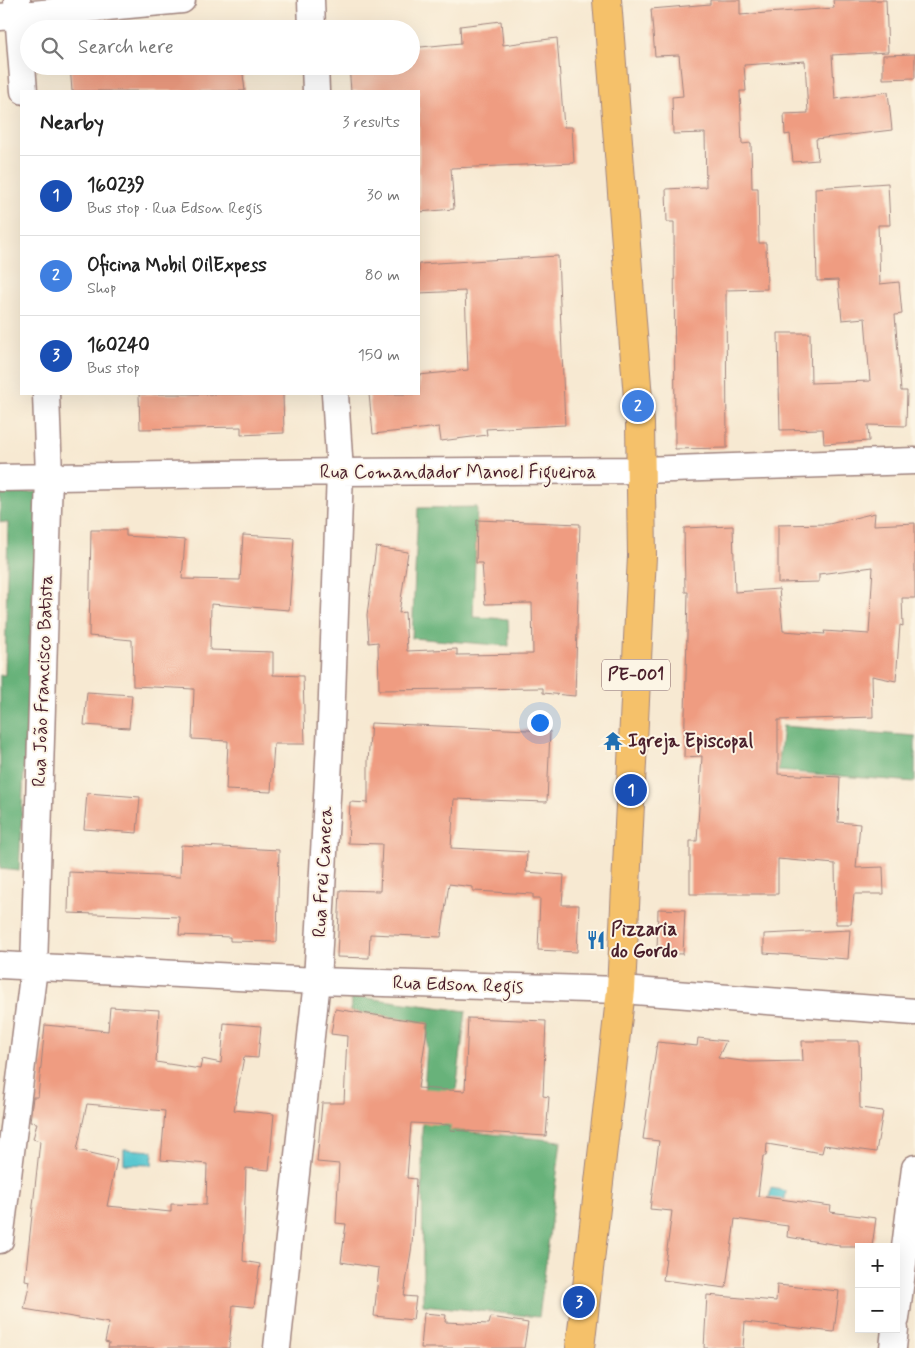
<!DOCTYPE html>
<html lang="en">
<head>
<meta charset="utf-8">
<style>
	body { margin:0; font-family:Mynerve,sans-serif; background:#f6f6f6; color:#222 }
	.controls { position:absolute; right:15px; bottom:15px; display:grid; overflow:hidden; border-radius:0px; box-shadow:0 5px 20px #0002 }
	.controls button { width:45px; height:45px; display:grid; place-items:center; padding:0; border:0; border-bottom:1px solid #e0e0e0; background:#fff; color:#222; font:25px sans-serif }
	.you { position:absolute; left:539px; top:722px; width:18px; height:18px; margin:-12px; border:4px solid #fff; border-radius:50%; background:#1a73e8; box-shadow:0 0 0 8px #1a73e833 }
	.badge { display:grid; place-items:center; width:32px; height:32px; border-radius:50%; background:#2563eb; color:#fff; font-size:16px; font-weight:700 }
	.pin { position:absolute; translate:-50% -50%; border:2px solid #fff; box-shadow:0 1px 5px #0006 }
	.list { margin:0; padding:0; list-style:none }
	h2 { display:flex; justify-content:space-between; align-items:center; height:65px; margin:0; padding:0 20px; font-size:21px }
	h2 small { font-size:16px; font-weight:400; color:#767676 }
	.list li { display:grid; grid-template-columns:32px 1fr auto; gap:15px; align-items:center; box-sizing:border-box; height:80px; padding:0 20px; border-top:1px solid #e0e0e0 }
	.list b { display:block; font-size:19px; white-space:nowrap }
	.list p { margin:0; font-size:16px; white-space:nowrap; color:#767676 }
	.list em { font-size:16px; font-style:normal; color:#767676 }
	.icon { flex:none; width:28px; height:28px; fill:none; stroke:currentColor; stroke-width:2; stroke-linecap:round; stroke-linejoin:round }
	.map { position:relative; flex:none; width:915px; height:1348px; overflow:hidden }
	.search { position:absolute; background:#fff; box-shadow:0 5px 20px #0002; left:20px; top:20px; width:400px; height:55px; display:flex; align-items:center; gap:12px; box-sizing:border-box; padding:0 18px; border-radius:28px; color:#767676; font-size:19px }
	.panel { position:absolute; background:#fff; box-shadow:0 5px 20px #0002; left:20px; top:90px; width:400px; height:305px; border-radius:0px }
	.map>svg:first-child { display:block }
	.forest { fill:#68b27a; stroke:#596852 }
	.water { fill:#5ac7d0; stroke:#52737e }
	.building { fill:#ef9c81; fill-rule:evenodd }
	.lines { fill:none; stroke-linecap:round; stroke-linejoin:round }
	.street-casing { stroke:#a0847e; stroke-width:29 }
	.primary-casing { stroke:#a0847e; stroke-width:30 }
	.street { stroke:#fff; stroke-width:26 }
	.primary { stroke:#f5c16b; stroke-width:28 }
	.labels { text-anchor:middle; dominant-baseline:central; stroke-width:4; stroke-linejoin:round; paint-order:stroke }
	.shield { fill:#fcf5e5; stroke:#7f5f63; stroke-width:1 }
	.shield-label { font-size:18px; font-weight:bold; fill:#4a1f2b }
	.street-label { font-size:19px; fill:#4a1f2b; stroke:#fcf5e5 }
	.poi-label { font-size:19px; font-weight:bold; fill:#4a1f2b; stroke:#fcf5e5; text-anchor:start }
</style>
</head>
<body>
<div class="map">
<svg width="915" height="1348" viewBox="0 0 915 1348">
	<rect width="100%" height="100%" fill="#fcf5e5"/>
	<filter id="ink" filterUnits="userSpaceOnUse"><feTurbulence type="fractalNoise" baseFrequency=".02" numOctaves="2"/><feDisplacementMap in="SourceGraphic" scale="10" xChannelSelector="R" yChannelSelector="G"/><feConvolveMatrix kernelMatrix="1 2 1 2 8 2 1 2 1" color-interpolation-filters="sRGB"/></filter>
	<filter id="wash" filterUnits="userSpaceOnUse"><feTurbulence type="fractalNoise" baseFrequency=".0096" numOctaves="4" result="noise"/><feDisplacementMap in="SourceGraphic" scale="20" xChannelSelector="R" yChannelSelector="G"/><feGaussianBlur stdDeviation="1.12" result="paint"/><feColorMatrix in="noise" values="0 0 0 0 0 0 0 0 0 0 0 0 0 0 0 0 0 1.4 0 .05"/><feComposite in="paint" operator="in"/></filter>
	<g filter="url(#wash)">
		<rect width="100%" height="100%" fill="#f7e9d2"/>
		<!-- forest -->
		<path class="forest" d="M38 492 19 871 0 869V675H5L8 523 0 522V493Z
			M477 507 473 617 508 619 509 646 412 638 418 508Z
			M783 726 915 736V782L778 771Z
			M352 996 466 1011 451 1130 561 1141 539 1317 423 1305 422 1133 428 1023 350 1011Z"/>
		<!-- water -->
		<path class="water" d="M124 1149 153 1151 152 1165 124 1164Z
			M771 1188 786 1191 782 1217 767 1214Z"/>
		<g id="blocks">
			<!-- building -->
			<path class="building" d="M710 0H740V15L834 8 833 0H886L888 52 832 55 835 99 888 92 892 130 816 139 818 160 793 162 790 134 785 135 784 114 808 113 805 61 744 65 746 91H740L742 144 751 143 752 188H758L759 243H766L767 289 726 290 727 448 675 449 674 222H667L666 189 706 187 705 133 673 134 672 97 683 96 679 55 655 56 651 9 710 4Z
				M501 21 503 45 557 38 564 127H572L574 163 451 168 454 209 419 212V91H351L349 66H411V48L461 43 460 26Z
				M915 54V78L883 79V55Z
				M70 66H153V72L209 66H242L245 91H72Z
				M888 183 890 225H878L880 284 899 282 902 314 895 315 901 391H907L906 426 868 425 869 441 824 444 823 429 780 430 778 333H810L811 383 870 381 865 318 842 320 838 280 817 281 815 188Z
				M558 256 565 425 486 429 487 435 441 441 439 427 373 434 369 394H419V375L468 370 465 291 419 293V264Z
				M139 394H283L284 433 241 435V427L140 429Z
				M875 513 874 525 915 523V598H902L903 626 900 625 896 681 872 676 873 717 778 720V774L840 777 838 822 860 824 856 868 883 867 884 894H854L851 924H836L835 864 778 859V894H690V841H697L702 756 684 757 688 592H685L684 528 733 526 735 592 779 589 783 631 825 634 824 631 869 634 873 567 819 574V582L778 583V525L829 524Z
				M477 520 580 524 575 696 543 693V688L379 690 378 642 369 643 367 615 376 547 408 552 399 613 405 612 407 651 457 649V655L533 654 532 603 485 604 482 563H476Z
				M91 530H126V536L185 540 182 579 240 580 243 535 294 538 289 610 211 604 210 650 273 652V675L303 676 305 744H274L271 792 226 790 228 741 192 739 194 689 133 686 132 640 89 636Z
				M87 692 132 695 129 728 84 725Z
				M371 723 550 731 547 802 454 799 451 848 527 852 526 872 564 875 562 905H579L577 952 538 950 540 898H533V894L473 891V887L449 884 441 937 370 934 369 958 337 957 340 890 380 891 382 844 348 843 350 802 368 803V761Z
				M87 793 140 797 137 833 84 829Z
				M181 845 279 850 277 942 230 941V937L179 935 180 917 68 913 69 872 180 877Z
				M658 909 685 910 683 954 657 953Z
				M850 930 848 959 764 953V934Z
				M110 1007 159 1010 156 1062 200 1069 202 1059 221 1063 224 1023 261 1026 258 1058 244 1057 234 1110 274 1114 269 1170 246 1168 243 1261 260 1264 254 1307 233 1305 229 1348H108L109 1343 105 1342 109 1323 24 1309 30 1281 25 1280 40 1141 33 1139 37 1123 30 1122 33 1097H38L45 1025 108 1031ZM87 1104 165 1111 161 1160 207 1164 206 1205 171 1204V1212L107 1206 117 1159 77 1150Z
				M335 1009 428 1023 418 1088 465 1091 468 1018 546 1021 543 1096 549 1097 546 1136 450 1130 451 1125 411 1123 407 1178 416 1179 412 1245 404 1296 416 1297 413 1320 374 1316 379 1268 341 1262 346 1224 336 1223 339 1164 317 1162 322 1103H344L347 1036 331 1034Z
				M698 1038 726 1041 718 1058 750 1062 803 1061 802 1041H859L860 1108 883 1111 876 1152 824 1145 822 1153 767 1144 766 1156H763L758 1196 831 1206 830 1212 876 1218 872 1247H839V1245L787 1237 788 1226 735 1219 726 1288 663 1280 672 1211 650 1209 659 1141 643 1139 657 1042 697 1046Z
				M777 1285 839 1291 834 1332 745 1322 743 1348H704L707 1295 776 1301Z
				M424 1313 446 1315 445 1322 489 1324 491 1317 528 1323 524 1348H421Z"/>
		</g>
	</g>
	<g filter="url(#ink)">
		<use href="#blocks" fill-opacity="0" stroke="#a0847e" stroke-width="1"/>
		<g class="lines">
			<!-- street casing -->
			<g class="street-casing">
				<path id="street" d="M17 0 24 91
					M311 0 312 29
					M0 17 182 0
					M315 66 316 91
					M0 478 340 472 642 470 915 461
					M0 965 317 981 621 990 915 1012
					M0 1240 34 968 49 476 46 394
					M896 1319 915 1168
					M277 1348 317 981 331 724 340 472 335 394
					M893 1348 895 1329"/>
			</g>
			<!-- primary casing -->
			<g class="primary-casing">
				<path id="primary" d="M580 1348 621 990 642 556 640 424 607 0"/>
			</g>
			<!-- street -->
			<use href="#street" class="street"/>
			<!-- primary -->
			<use href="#primary" class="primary"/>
		</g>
	</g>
	<!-- icons -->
	<defs>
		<g id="temple-bare" transform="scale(1.5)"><path d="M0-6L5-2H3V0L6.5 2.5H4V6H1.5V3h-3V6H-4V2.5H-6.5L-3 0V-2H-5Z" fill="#1f6fb2" stroke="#fcf5e5" stroke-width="2.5" paint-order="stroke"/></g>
		<g id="restaurant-bare" transform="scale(1.5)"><path d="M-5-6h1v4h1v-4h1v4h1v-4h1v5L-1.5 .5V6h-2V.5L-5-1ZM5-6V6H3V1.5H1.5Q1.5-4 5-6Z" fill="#1f6fb2" stroke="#fcf5e5" stroke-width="2.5" paint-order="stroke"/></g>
	</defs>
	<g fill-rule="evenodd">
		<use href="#temple-bare" x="613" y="741"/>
		<use href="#restaurant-bare" x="596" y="940"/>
	</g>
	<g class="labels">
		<!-- shield labels -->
		<rect class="shield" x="602" y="659.5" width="68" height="31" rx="4"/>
		<g class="shield-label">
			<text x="636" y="675">PE-001</text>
		</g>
		<!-- street labels -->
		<g class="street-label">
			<text x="458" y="472">Rua Comandador Manoel Figueiroa</text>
			<text transform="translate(43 681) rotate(-88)">Rua João Francisco Batista</text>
			<text transform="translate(323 872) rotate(-87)">Rua Frei Caneca</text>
			<text transform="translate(458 985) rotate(2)">Rua Edson Regis</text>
		</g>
		<!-- poi labels -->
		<g class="poi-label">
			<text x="628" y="741">Igreja Episcopal</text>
			<text x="611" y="929">Pizzaria<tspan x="611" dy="22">do Gordo</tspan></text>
		</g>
	</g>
</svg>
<div class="controls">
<button>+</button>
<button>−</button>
</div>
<div class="you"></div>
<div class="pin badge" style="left:631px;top:790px;background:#1a4fb4">1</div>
<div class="pin badge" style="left:638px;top:406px;background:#3f7fe0">2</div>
<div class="pin badge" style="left:579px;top:1302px;background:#1a4fb4">3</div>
<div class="search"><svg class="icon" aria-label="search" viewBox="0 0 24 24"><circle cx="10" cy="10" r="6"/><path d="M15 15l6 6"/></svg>Search here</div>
<section class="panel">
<h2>Nearby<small>3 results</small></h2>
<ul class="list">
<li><span class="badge" style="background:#1a4fb4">1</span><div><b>160239</b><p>Bus stop · Rua Edson Regis</p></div><em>30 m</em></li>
<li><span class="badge" style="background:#3f7fe0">2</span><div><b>Oficina Mobil OilExpess</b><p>Shop</p></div><em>80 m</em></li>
<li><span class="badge" style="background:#1a4fb4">3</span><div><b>160240</b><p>Bus stop</p></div><em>150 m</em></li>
</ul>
</section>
</div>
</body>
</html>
